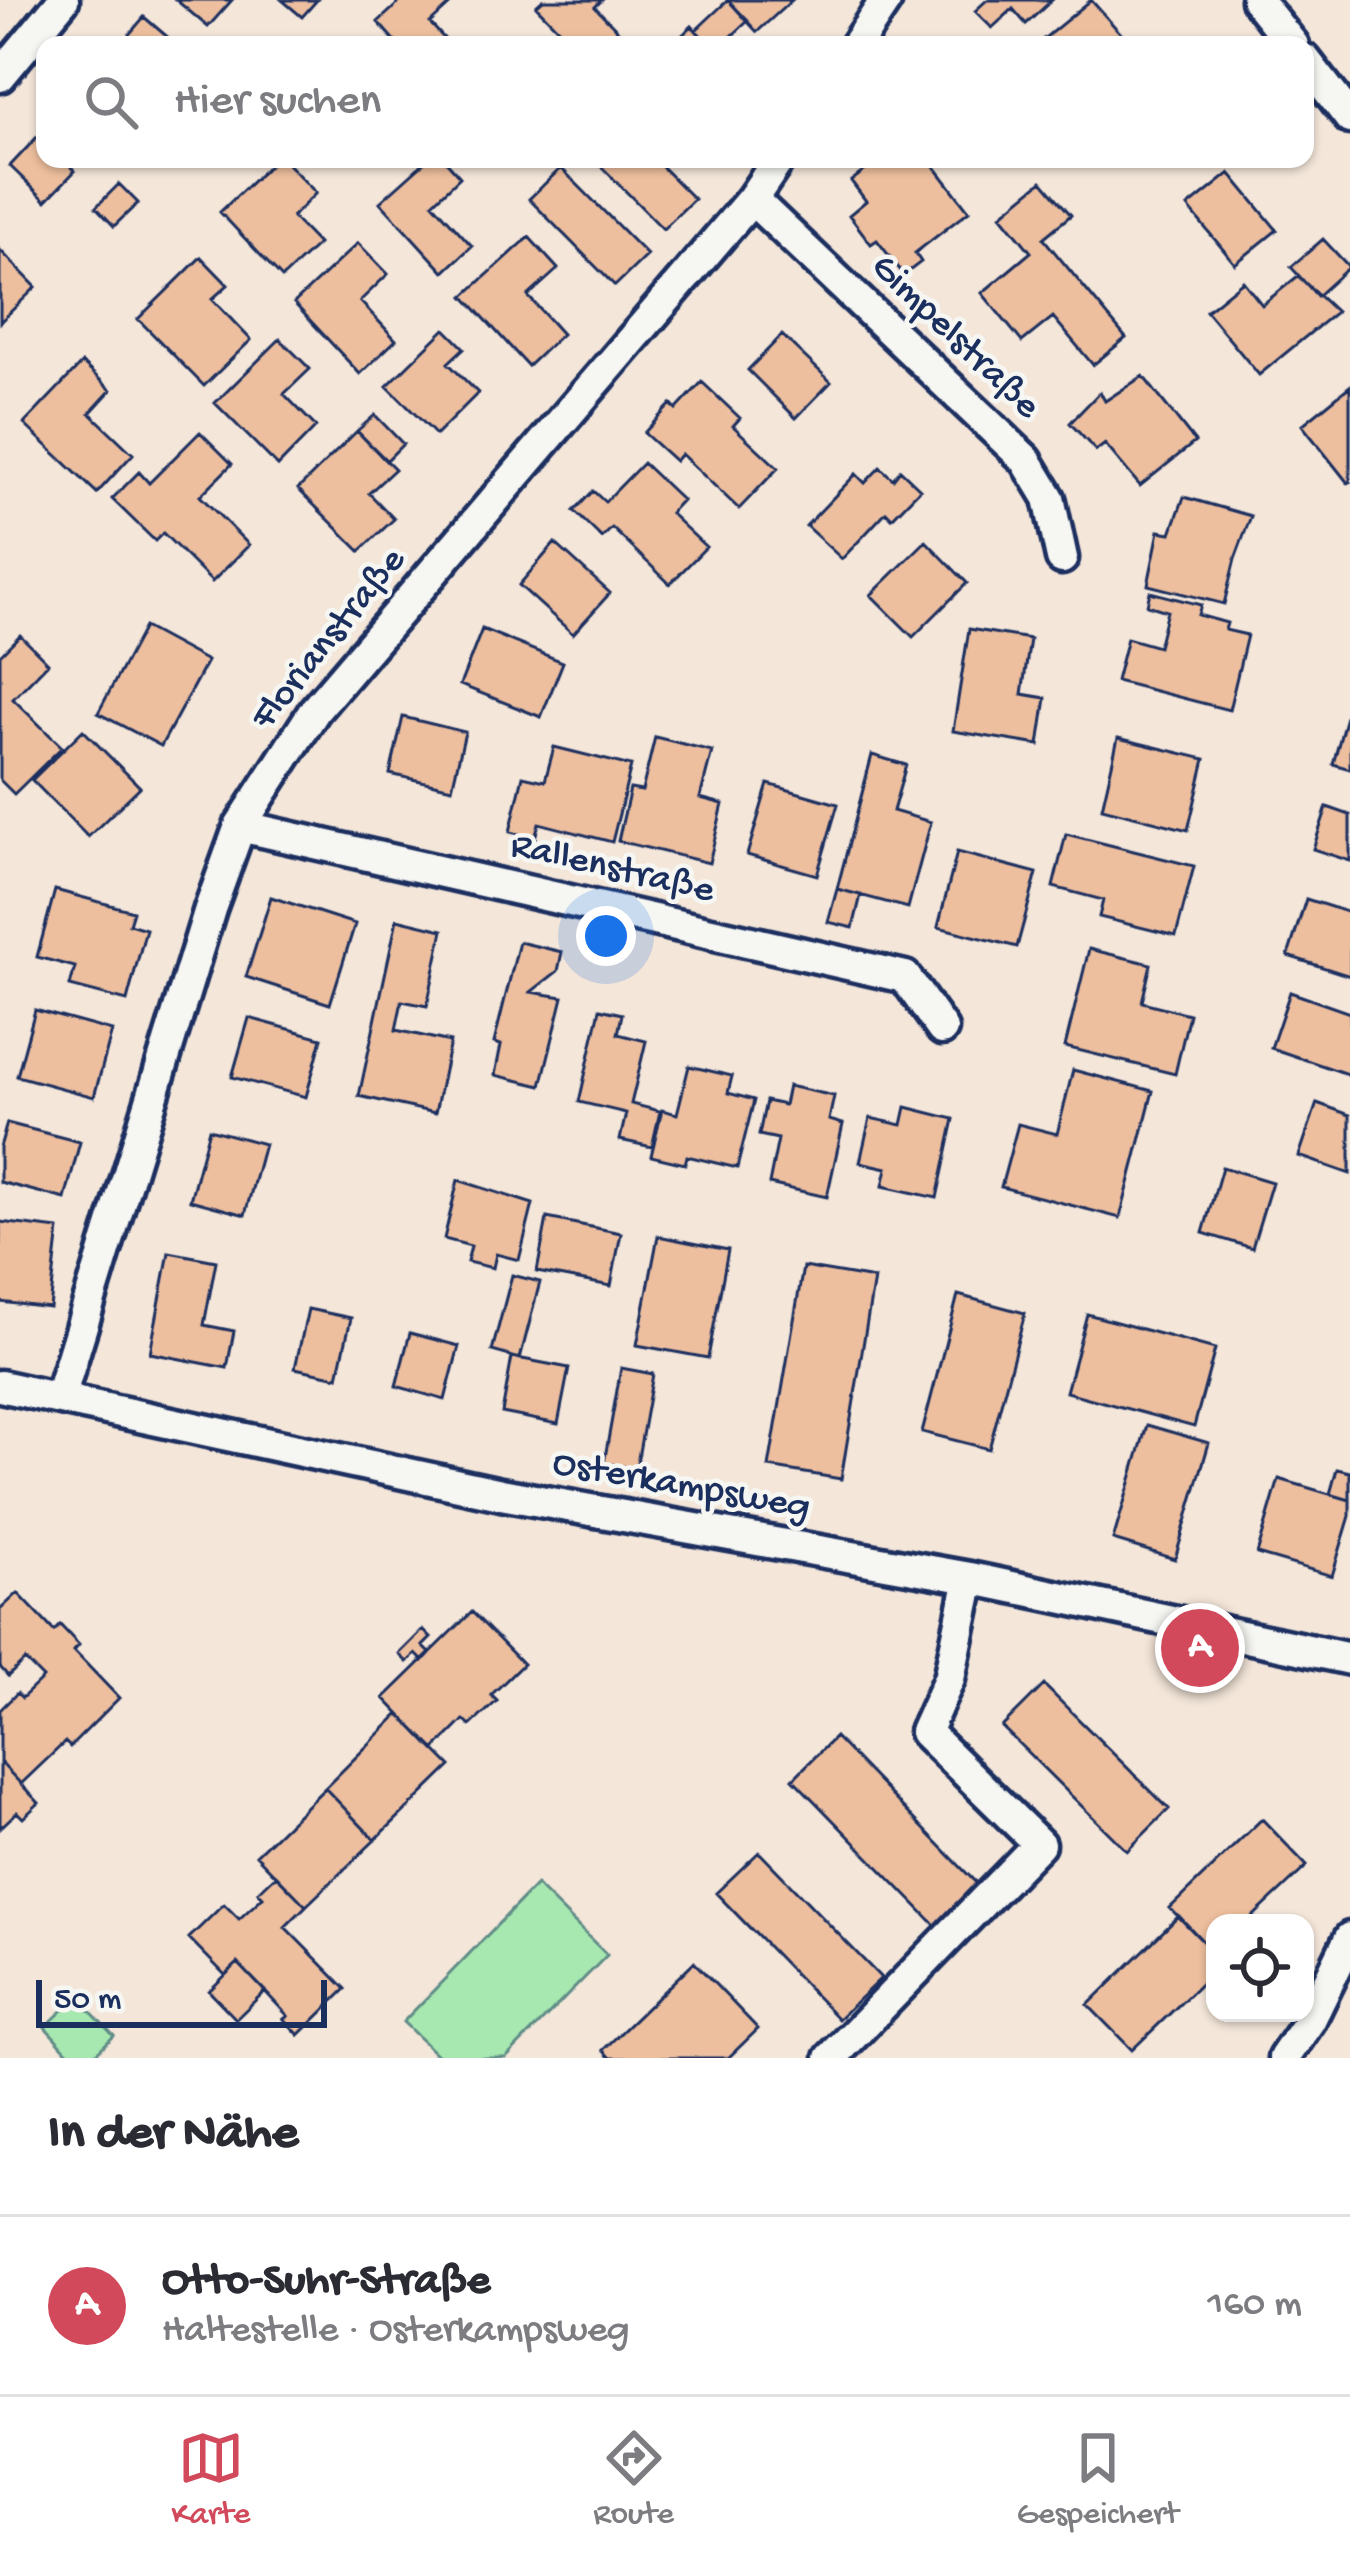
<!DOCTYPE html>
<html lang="de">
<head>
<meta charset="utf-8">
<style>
	body { margin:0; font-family:"Gochi Hand",sans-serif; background:#f2f2f3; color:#2b2b33 }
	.controls { position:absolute; right:36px; bottom:36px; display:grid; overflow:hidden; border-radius:24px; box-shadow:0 3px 9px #0004 }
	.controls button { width:108px; height:108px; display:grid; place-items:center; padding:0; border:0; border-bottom:3px solid #e1e1e2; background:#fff; color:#2b2b33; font:60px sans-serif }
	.scale { position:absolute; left:36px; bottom:30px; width:291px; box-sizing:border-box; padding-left:12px; border:6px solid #1b2f5e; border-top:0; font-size:33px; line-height:42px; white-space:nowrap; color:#1b2f5e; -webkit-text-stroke:9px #f6f6f2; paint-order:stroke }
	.you { position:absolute; left:606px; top:936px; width:42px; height:42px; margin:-30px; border:9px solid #fff; border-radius:50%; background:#1a73e8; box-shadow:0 0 0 18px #1a73e833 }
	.badge { display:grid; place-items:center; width:78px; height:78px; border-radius:50%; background:#d1495b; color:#fff; font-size:39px; font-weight:700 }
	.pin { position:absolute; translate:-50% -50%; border:6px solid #fff; box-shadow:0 3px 12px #0006 }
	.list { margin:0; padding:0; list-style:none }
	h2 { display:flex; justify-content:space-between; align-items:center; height:156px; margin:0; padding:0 48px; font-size:51px }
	h2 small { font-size:39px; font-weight:400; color:#7c7c81 }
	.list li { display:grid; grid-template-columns:78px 1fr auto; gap:36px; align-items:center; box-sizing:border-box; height:180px; padding:0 48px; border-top:3px solid #e1e1e2 }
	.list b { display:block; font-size:45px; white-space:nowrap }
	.list p { margin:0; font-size:39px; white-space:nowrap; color:#7c7c81 }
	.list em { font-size:39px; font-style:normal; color:#7c7c81 }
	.icon { flex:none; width:66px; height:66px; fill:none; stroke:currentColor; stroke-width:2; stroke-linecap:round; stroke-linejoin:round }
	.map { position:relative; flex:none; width:1350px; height:2058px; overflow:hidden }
	.search { position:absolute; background:#fff; box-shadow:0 3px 9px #0004; left:36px; right:36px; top:36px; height:132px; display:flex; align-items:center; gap:30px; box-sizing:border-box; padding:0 42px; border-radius:24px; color:#7c7c81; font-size:45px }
	.sheet { height:336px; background:#fff }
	nav { display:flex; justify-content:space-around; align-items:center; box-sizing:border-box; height:168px; border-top:3px solid #e1e1e2; background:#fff; font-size:33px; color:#7c7c81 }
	nav a { display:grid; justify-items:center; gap:6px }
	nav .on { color:#d1495b }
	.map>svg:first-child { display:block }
	.green { fill:#a7e8b0; stroke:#618c87; stroke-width:3 }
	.building { fill:#eebf9e; stroke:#1b2f5e; stroke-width:3 }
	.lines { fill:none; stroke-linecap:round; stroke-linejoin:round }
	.street-casing { stroke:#1b2f5e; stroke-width:39 }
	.street { stroke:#f6f6f2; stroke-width:30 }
	.labels { text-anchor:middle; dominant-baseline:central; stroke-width:9; stroke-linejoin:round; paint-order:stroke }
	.street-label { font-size:39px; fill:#1b2f5e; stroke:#f6f6f2 }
</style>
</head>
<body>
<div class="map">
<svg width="1350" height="2058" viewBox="0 0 1350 2058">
	<rect width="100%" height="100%" fill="#f4e6d9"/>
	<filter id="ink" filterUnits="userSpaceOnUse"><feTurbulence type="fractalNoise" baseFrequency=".00833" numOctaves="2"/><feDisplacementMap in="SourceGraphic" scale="24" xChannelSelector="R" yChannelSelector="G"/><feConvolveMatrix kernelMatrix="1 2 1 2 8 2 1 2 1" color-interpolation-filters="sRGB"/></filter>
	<g filter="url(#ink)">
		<!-- green -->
		<path class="green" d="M536 1885 607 1955 506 2058H440L403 2022Z
			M77 1997 114 2036 91 2058H73L45 2027Z"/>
		<!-- building -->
		<path class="building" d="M176 0H232L208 27Z
			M282 0H317L302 17Z
			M402 0H455L430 23 450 45H398L378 22Z
			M543 0H602L595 7 632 45H574L536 6Z
			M728 0 748 21 722 45H709L696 30Z
			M728 0H792L757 32Z
			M987 0H1052L1026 24 1013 9 992 28 975 11Z
			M1091 0 1131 45H1045L1041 41Z
			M144 17 177 45H120Z
			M692 26 709 45H672Z
			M39 135 45 141V159H64L75 171 46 201 10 166Z
			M276 159H283L316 193 292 217 318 244 282 278 220 212Z
			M428 159H444L460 177 433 203 472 246 444 272 380 202Z
			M594 159H654L694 199 663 229Z
			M880 159H915L920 165 929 159 969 211 915 253 921 262 904 275 877 240 871 244 849 215 866 201 851 181Z
			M561 168 647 255 615 286 529 199Z
			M1230 173 1277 230 1235 264 1188 207Z
			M1042 181 1071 215 1043 238 1126 338 1093 365 1053 317 1022 342 982 293 1031 252 1001 215Z
			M119 184 138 203 114 226 96 207Z
			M529 237 558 269 528 296 562 334 528 366 464 296Z
			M1323 239 1349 267 1317 296 1291 267Z
			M358 243 388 274 360 301 396 340 360 374 294 303Z
			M0 250 36 287 0 322Z
			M201 257 228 285 212 299 251 340 204 386 138 319Z
			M1298 276 1336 312 1259 375 1206 311 1243 281 1262 305Z
			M445 329 464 348 448 363 478 393 436 435 387 386Z
			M782 335 831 382 796 418 748 370Z
			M280 339 310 369 284 394 316 427 278 466 215 403Z
			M82 363 111 390 90 413 133 454 97 493 24 424Z
			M1143 376 1195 442 1140 486 1105 444 1096 451 1070 423 1100 392 1105 401Z
			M702 382 740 418 733 426 778 468 739 509 681 454 675 461 644 433 671 404 676 410Z
			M1350 386V482L1348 483 1302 425Z
			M375 415 403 444 386 461 357 431Z
			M357 431 395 469 369 493 394 519 360 551 298 489Z
			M200 432 232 464 200 496 249 545 212 582 163 533 155 541 112 499 139 472 149 483Z
			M643 463 682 500 670 513 706 547 670 584 612 528 602 538 574 511 593 491 605 502Z
			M880 467 893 479 900 470 920 489 892 518 886 512 842 559 806 526 856 474 865 483Z
			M1184 497 1251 516 1235 559 1224 604 1148 585 1159 531 1171 533Z
			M926 541 967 583 913 637 871 595Z
			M555 543 610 593 573 634 519 585Z
			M1150 592 1201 605 1198 615 1227 623 1225 630 1247 635 1229 710 1116 681 1127 638 1158 647 1167 611 1147 605Z
			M144 627 207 661 161 746 98 713Z
			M482 629 563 662 541 717 460 685Z
			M969 629 1030 639 1022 694 1046 698 1039 745 953 731Z
			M20 635 48 663 13 699 62 747 14 794 0 780V655Z
			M1350 702V769L1333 764Z
			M403 717 465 732 452 788 390 774Z
			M83 730 140 787 88 837 32 780Z
			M655 737 712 751 700 798 723 804 709 863 618 841 630 789 642 791Z
			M1118 738 1205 759 1188 830 1102 808Z
			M554 747 631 766 612 842 539 823 535 838 510 832 523 776 545 781Z
			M872 755 906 765 893 811 931 822 908 908 837 889Z
			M768 784 838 804 817 875 747 855Z
			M1327 807 1350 815V861L1313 849Z
			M1066 834 1194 866 1176 936 1099 917 1103 900 1053 887Z
			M957 852 1037 873 1017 947 938 927Z
			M837 889 861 895 853 928 828 922Z
			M55 890 133 911 129 924 146 929 127 1001 70 986 75 967 37 957Z
			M271 897 355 924 330 1004 246 977Z
			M1306 899 1350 913V976L1288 956Z
			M397 919 443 930 427 1006 402 1001 396 1030 450 1042 435 1113 359 1096Z
			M519 942 562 952 558 971 531 992 563 997 541 1086 495 1075 501 1045 494 1043Z
			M1089 949 1151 964 1142 1002 1189 1014 1175 1074 1065 1047Z
			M1290 992 1350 1013V1075L1271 1048Z
			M600 1009 622 1014 618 1034 646 1041 631 1104 660 1111 652 1147 620 1140 626 1113 579 1102Z
			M35 1010 112 1031 94 1097 17 1076Z
			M249 1018 322 1038 306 1097 232 1077Z
			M689 1066 732 1076 728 1093 754 1100 737 1168 687 1156 685 1164 651 1156 662 1110 677 1114Z
			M1073 1070 1153 1091 1120 1218 1001 1187 1018 1124 1057 1134Z
			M788 1086 834 1096 829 1120 843 1124 827 1197 769 1184 778 1139 759 1135 766 1101 784 1105Z
			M1317 1103 1350 1115V1174L1299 1156Z
			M906 1107 954 1119 937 1198 883 1186 887 1168 860 1162 870 1118 902 1125Z
			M7 1123 80 1142 65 1199 0 1182V1147Z
			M209 1129 264 1144 245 1215 190 1200Z
			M1222 1167 1272 1182 1252 1248 1203 1233Z
			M458 1180 533 1204 519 1260 496 1254 493 1268 467 1262 471 1246 444 1239Z
			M547 1218 621 1233 611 1286 537 1272Z
			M0 1222 59 1229 50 1308 0 1302Z
			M658 1236 728 1250 708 1358 637 1345Z
			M169 1252 216 1261 204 1325 234 1331 227 1368 150 1353Z
			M803 1267 874 1279 841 1479 769 1467Z
			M512 1275 540 1282 520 1359 492 1351Z
			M958 1295 1025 1313 989 1449 922 1432Z
			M308 1309 351 1318 338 1377 295 1368Z
			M1087 1314 1215 1349 1194 1427 1066 1392Z
			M410 1333 459 1346 445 1400 396 1386Z
			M512 1357 569 1368 558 1424 502 1413Z
			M621 1368 653 1374 636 1469 604 1463Z
			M1147 1425 1209 1443 1175 1559 1113 1540Z
			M1337 1469 1350 1472V1500L1330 1494Z
			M1279 1479 1350 1500V1516L1332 1576 1257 1554Z
			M18 1593 54 1631 60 1625 79 1645 74 1651 119 1698 70 1747 65 1742 21 1784 0 1762V1710L17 1693 22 1698 43 1678 25 1660 8 1676 0 1667V1610Z
			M472 1612 523 1664 491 1695 497 1701 470 1726 464 1720 434 1750 384 1698Z
			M423 1630 431 1638 423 1646 430 1653 423 1661 416 1654 407 1662 399 1654Z
			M1044 1685 1169 1809 1127 1851 1002 1727Z
			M399 1714 451 1766 375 1840 325 1788Z
			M835 1737 978 1885 936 1926 793 1779Z
			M0 1762 39 1803 23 1818 17 1812 0 1828Z
			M325 1788 375 1840 306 1906 256 1855Z
			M1262 1819 1307 1866 1246 1923H1215L1214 1953 1170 1908Z
			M759 1852 881 1978 838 2019 716 1893Z
			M276 1875 306 1906 285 1927 346 1989 299 2035 284 2019 288 2016 238 1963 225 1975 189 1938 224 1904 239 1919 263 1897 258 1892Z
			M1179 1916 1215 1954V1970L1132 2050 1088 2005Z
			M694 1962 758 2029 728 2058H610L603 2050Z
			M238 1963 265 1991 236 2019 209 1991Z"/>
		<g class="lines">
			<!-- street casing -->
			<g class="street-casing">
				<path id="street" d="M1257 0 1293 45
					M856 45 886 0
					M1305 60 1350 118
					M0 76 63 0
					M752 199 1026 460 1049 498 1062 558
					M240 826 905 977 942 1029
					M0 1386 501 1494 970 1578 1350 1659
					M60 1397 210 909 240 826 315 710 752 199 779 159
					M831 2058 1039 1844 925 1732 949 1679 970 1578
					M1284 2058 1310 2020 1350 1938"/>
			</g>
			<!-- street -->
			<use href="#street" class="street"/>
		</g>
	</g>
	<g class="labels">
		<!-- street labels -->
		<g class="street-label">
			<text transform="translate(954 338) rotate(44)">Gimpelstraße</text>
			<text transform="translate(330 640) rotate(-51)">Florianstraße</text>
			<text transform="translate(612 870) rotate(13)">Rallenstraße</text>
			<text transform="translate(681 1487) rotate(10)">Osterkampsweg</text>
		</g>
	</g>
</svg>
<div class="controls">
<button><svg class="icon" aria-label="locate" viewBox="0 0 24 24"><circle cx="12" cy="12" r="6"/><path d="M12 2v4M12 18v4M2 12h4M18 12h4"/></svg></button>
</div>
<div class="scale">50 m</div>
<div class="you"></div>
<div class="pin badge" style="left:1200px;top:1648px">A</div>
<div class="search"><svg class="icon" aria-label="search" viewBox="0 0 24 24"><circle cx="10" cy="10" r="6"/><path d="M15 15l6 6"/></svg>Hier suchen</div>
</div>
<section class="sheet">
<h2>In der Nähe<small></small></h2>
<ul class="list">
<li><span class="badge">A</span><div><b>Otto-Suhr-Straße</b><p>Haltestelle · Osterkampsweg</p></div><em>160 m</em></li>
</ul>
</section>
<nav>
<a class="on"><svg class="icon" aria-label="map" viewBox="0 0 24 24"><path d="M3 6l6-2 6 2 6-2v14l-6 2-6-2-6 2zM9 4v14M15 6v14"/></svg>Karte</a>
<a><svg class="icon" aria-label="directions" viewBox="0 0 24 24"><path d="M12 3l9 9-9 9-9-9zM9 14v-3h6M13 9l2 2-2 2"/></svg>Route</a>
<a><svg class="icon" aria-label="saved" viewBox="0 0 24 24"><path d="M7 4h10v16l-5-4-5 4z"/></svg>Gespeichert</a>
</nav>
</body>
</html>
